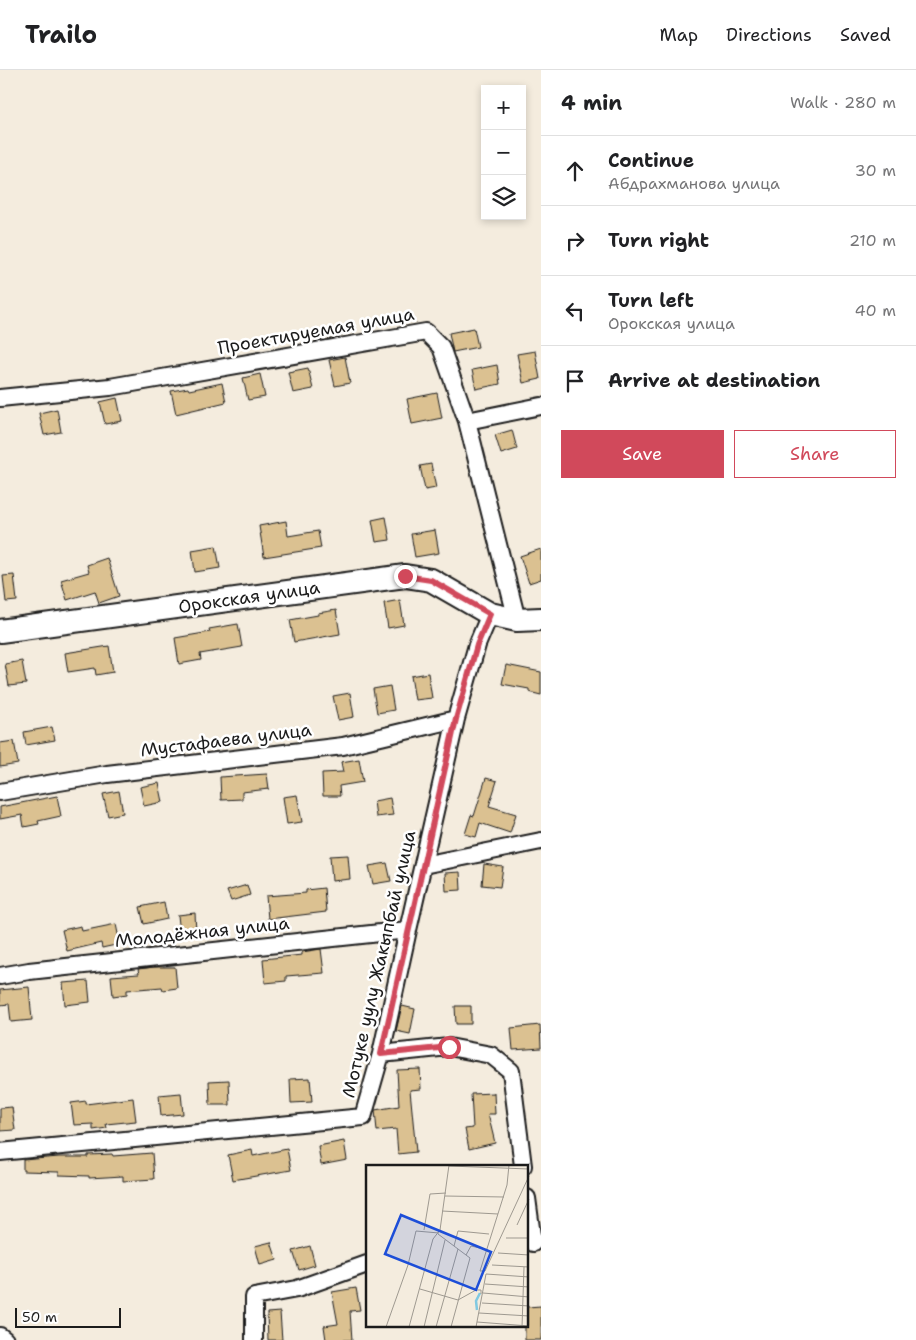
<!DOCTYPE html>
<html lang="en">
<head>
<meta charset="utf-8">
<style>
	body { margin:0; font-family:"Shantell Sans",sans-serif; background:#f6f6f6; color:#202124 }
	.controls { position:absolute; right:15px; top:15px; display:grid; overflow:hidden; border-radius:0px; box-shadow:0 2px 8px #0003 }
	.controls button { width:45px; height:45px; display:grid; place-items:center; padding:0; border:0; border-bottom:1px solid #e0e0e0; background:#fff; color:#202124; font:25px sans-serif }
	.scale { position:absolute; left:15px; bottom:12px; width:106px; box-sizing:border-box; padding-left:5px; border:2px solid #1c1c1c; border-top:0; font-size:14px; line-height:18px; white-space:nowrap; color:#1c1c1c; -webkit-text-stroke:4px #fff; paint-order:stroke }
	.stop { position:absolute; width:15px; height:15px; margin:-11px; border:4px solid #d1495b; border-radius:50%; background:#fff }
	.stop.end { background:#d1495b; border-color:#fff; box-shadow:0 1px 5px #0008 }
	.list { margin:0; padding:0; list-style:none }
	h2 { display:flex; justify-content:space-between; align-items:center; height:65px; margin:0; padding:0 20px; font-size:21px }
	h2 small { font-size:16px; font-weight:400; color:#757577 }
	.list li { display:grid; grid-template-columns:32px 1fr auto; gap:15px; align-items:center; box-sizing:border-box; height:70px; padding:0 20px; border-top:1px solid #e0e0e0 }
	.list b { display:block; font-size:19px; white-space:nowrap }
	.list p { margin:0; font-size:16px; white-space:nowrap; color:#757577 }
	.list em { font-size:16px; font-style:normal; color:#757577 }
	.actions { display:flex; gap:10px; padding:15px 20px }
	.actions a { flex:1; padding:11px 0; border:1px solid #d1495b; border-radius:0px; text-align:center; font-size:18px; color:#d1495b }
	.actions .main { background:#d1495b; color:#fff }
	.icon { flex:none; width:28px; height:28px; fill:none; stroke:currentColor; stroke-width:2; stroke-linecap:round; stroke-linejoin:round }
	.map { position:relative; flex:none; width:541px; height:1270px; overflow:hidden }
	header { display:flex; align-items:center; gap:30px; box-sizing:border-box; height:70px; padding:0 25px; background:#fff; border-bottom:1px solid #e0e0e0 }
	header strong { font-size:24px }
	nav { display:flex; gap:28px; margin-inline-start:auto; font-size:18px }
	main { display:flex }
	aside { flex:1; background:#fff }
	.map>svg:first-child { display:block }
	.building { fill:#dbc191; stroke:#1c1c1c }
	.lines { fill:none; stroke-linecap:round; stroke-linejoin:round }
	.street-casing { stroke:#1c1c1c; stroke-width:20 }
	.secondary-casing { stroke:#1c1c1c; stroke-width:26 }
	.street { stroke:#fff; stroke-width:16 }
	.secondary { stroke:#fff; stroke-width:22 }
	.route { stroke:#d1495b; stroke-width:6 }
	.labels { text-anchor:middle; dominant-baseline:central; stroke-width:5; stroke-linejoin:round; paint-order:stroke }
	.street-label { font-size:18px; fill:#1c1c1c; stroke:#fff }
	.inset-river { fill:none; stroke:#80c9e1; stroke-width:2.5 }
	.inset-road { fill:none; stroke:#9e9990; stroke-width:1 }
	.view { fill:#1d4ed8; fill-opacity:0.15; stroke:#1d4ed8; stroke-width:2.5 }
	.inset-edge { fill:none; stroke:#1c1c1c; stroke-width:2.5 }
</style>
</head>
<body>
<header>
<strong>Trailo</strong>
<nav><a>Map</a><a>Directions</a><a>Saved</a></nav>
</header>
<main>
<div class="map">
<svg width="541" height="1270" viewBox="0 0 541 1270">
	<rect width="100%" height="100%" fill="#f4ecde"/>
	<filter id="ink" filterUnits="userSpaceOnUse"><feTurbulence type="fractalNoise" baseFrequency=".02" numOctaves="2"/><feDisplacementMap in="SourceGraphic" scale="10" xChannelSelector="R" yChannelSelector="G"/><feConvolveMatrix kernelMatrix="1 2 1 2 8 2 1 2 1" color-interpolation-filters="sRGB"/></filter>
	<g filter="url(#ink)">
		<!-- building -->
		<path class="building" d="M474 258 478 277 453 282 449 263Z
			M535 281 540 309 523 313 517 284Z
			M345 287 350 313 335 316 329 290Z
			M497 295 500 314 476 319 472 300Z
			M308 298 313 319 293 323 288 302Z
			M260 304 265 327 248 330 243 308Z
			M222 313 226 332 176 344 171 321 188 318 189 320Z
			M437 323 442 348 412 354 407 329Z
			M117 328 122 351 105 354 100 332Z
			M57 339 61 362 44 365 39 343Z
			M512 360 517 379 501 384 495 365Z
			M431 394 436 418 425 420 420 396Z
			M386 447 390 470 376 472 372 450Z
			M286 451 288 466 318 461 321 478 264 487 259 456Z
			M435 460 439 483 415 487 411 464Z
			M216 476 220 498 195 502 192 480Z
			M541 479V509L529 513 520 486Z
			M107 488 119 526 99 533 95 521 67 530 61 510 89 502 87 495Z
			M14 505 17 531 6 532 3 506Z
			M400 530 404 555 388 558 384 533Z
			M336 540 340 564 294 572 290 550 318 545V543Z
			M238 554 242 577 200 584 201 590 179 594 175 568 210 562 209 559Z
			M109 576 113 602 96 605 95 598 68 602 65 583Z
			M22 591 26 614 9 616 5 594Z
			M506 595 541 602V625L529 622V619L502 614Z
			M428 603 432 628 415 630 411 606Z
			M390 616 394 640 377 643 373 619Z
			M350 623 354 647 338 650 333 626Z
			M52 657 55 670 26 675 24 662Z
			M14 671 18 694 0 697V673Z
			M359 689 363 712 339 716 340 726H323L322 703 343 702 341 692Z
			M267 704 269 719 242 722V729L221 730 220 707Z
			M486 708 497 711 489 736 516 744 510 763 480 753 476 767 465 764 471 745 474 746Z
			M159 713 163 732 144 736 140 717Z
			M119 721 123 743 108 746 103 724Z
			M297 725 302 752 287 754 283 727Z
			M57 726 61 746 38 751 39 754 24 757 22 745 0 749V737Z
			M390 728 393 745 376 747 374 731Z
			M348 785 350 809 332 811 330 786Z
			M387 793 391 811 373 814 369 796Z
			M484 794 503 797 500 817 482 815Z
			M460 802 461 820 446 821 445 803Z
			M247 815 250 825 231 831 227 821Z
			M324 818 326 842 268 849 266 826 306 823V820Z
			M164 832 167 849 144 854 140 837Z
			M195 843 196 863 180 864 178 845Z
			M116 854 120 874 102 878 101 873 67 881 62 860 81 856 82 861Z
			M321 879 324 903 286 906V911L265 913 263 889 302 885V882Z
			M154 897H175L177 918 163 920 162 917 127 920V924L113 926 111 906 139 904 138 899Z
			M88 911 90 932 65 935 63 913Z
			M29 917 32 950 11 952 9 934 0 935V920Z
			M402 936 415 939 410 964 396 961Z
			M455 936H471V954H456Z
			M540 955 541 978 513 980 511 958Z
			M420 999 421 1019 410 1020 416 1082 398 1084 396 1059 377 1061 375 1040 399 1036 397 1000Z
			M310 1008 312 1032 291 1033 290 1009Z
			M229 1010 230 1035H210L209 1011Z
			M181 1023 183 1044 161 1046 159 1025Z
			M494 1023 495 1044H488L495 1073 469 1079 465 1059 473 1058 471 1024Z
			M133 1028 136 1051 106 1054 107 1058 93 1060V1054L74 1055 71 1033 86 1031V1034Z
			M12 1037 15 1060 0 1061V1038Z
			M344 1071 347 1090 321 1095 318 1076Z
			M287 1079 291 1100 233 1110 228 1085 252 1080 253 1086Z
			M152 1083 154 1109 123 1111V1106L89 1108V1106L59 1105V1102L23 1101V1090L59 1087H88V1085L112 1084 113 1086Z
			M271 1172 277 1190 260 1195 255 1176Z
			M310 1176 315 1195 299 1200 293 1181Z
			M356 1218 360 1240 350 1241 352 1270H326L324 1256 338 1254 332 1222Z
			M541 1236V1270H525V1256H527V1237Z
			M280 1242 282 1270H268L267 1243Z"/>
		<g class="lines">
			<!-- street casing -->
			<g class="street-casing">
				<path id="street" d="M0 328 110 317 426 262 441 277 467 351 517 550
					M467 351 541 336
					M0 722 107 704 343 676 456 649
					M423 795 541 771
					M0 906 29 901 408 860
					M381 984 449 977 491 985 511 1001 523 1096
					M0 1082 363 1047 381 984 408 860 456 649 477 575 490 544
					M527 1128 533 1173
					M0 1266 5 1270
					M254 1270V1227L297 1219 367 1194"/>
			</g>
			<!-- secondary casing -->
			<g class="secondary-casing">
				<path id="secondary" d="M0 561 405 506 431 510 490 544 517 550 541 549"/>
			</g>
			<!-- street -->
			<use href="#street" class="street"/>
			<!-- secondary -->
			<use href="#secondary" class="secondary"/>
		</g>
	</g>
	<g class="lines" filter="url(#ink)">
		<!-- route -->
		<path class="route" d="M405 506 431 510 490 544 477 575 456 649 381 984 449 977"/>
	</g>
	<g class="labels">
		<!-- street labels -->
		<g class="street-label">
			<text transform="translate(316 261) rotate(-10)">Проектируемая улица</text>
			<text transform="translate(249 527) rotate(-8)">Орокская улица</text>
			<text transform="translate(226 670) rotate(-7)">Мустафаева улица</text>
			<text transform="translate(202 862) rotate(-6)">Молодёжная улица</text>
			<text transform="translate(379 894) rotate(-77)">Мотуке уулу Жакыпбай улица</text>
		</g>
	</g>
	<!-- overview -->
	<g transform="translate(366 1095)">
		<rect width="162" height="162" fill="#f4ecde"/>
		<path class="inset-river" d="M111 145 110 136 114 128"/>
		<path class="inset-road" d="M143 0 141 20 114 106H119L163 11M83 1 163 4M79 31 138 32M76 46 132 49M151 60 163 34M58 65 64 29 80 28M72 69 104 93 85 162M140 73H163M88 81 92 66 123 69M132 88 163 90M100 90 105 81 118 84M126 100 163 102M119 119 163 122M54 124 92 135 110 125H115V129M117 128 163 132M116 138 163 141M113 148 163 151M111 157 163 161M20 162 42 100 50 66 73 68M43 162 67 74 74 65 83 0M58 162 79 75M70 162 92 84M110 162 120 109 163 112M156 162 158 102"/>
		<path class="view" d="M35 50 125 87 110 125 19 89Z"/>
		<rect width="162" height="162" class="inset-edge"/>
	</g>
</svg>
<div class="controls">
<button>+</button>
<button>−</button>
<button><svg class="icon" aria-label="layers" viewBox="0 0 24 24"><path d="M12 4l9 5-9 5-9-5zM3 14l9 5 9-5"/></svg></button>
</div>
<div class="scale">50 m</div>
<div class="stop" style="left:449px;top:977px"></div>
<div class="stop end" style="left:405px;top:506px"></div>
</div>
<aside>
<h2>4 min<small>Walk · 280 m</small></h2>
<ul class="list">
<li><svg class="icon" aria-label="ahead" viewBox="0 0 24 24"><path d="M12 20V5M6 11l6-6 6 6"/></svg><div><b>Continue</b><p>Абдрахманова улица</p></div><em>30 m</em></li>
<li><svg class="icon" aria-label="right" viewBox="0 0 24 24"><path d="M7 20v-9h11M14 6l5 5-5 5"/></svg><div><b>Turn right</b></div><em>210 m</em></li>
<li><svg class="icon" aria-label="left" viewBox="0 0 24 24"><path d="M17 20v-9H6M10 6l-5 5 5 5"/></svg><div><b>Turn left</b><p>Орокская улица</p></div><em>40 m</em></li>
<li><svg class="icon" aria-label="arrive" viewBox="0 0 24 24"><path d="M6 21V4h12l-3 4 3 4H6"/></svg><div><b>Arrive at destination</b></div></li>
</ul>
<div class="actions"><a class="main">Save</a><a>Share</a></div>
</aside>
</main>
</body>
</html>
